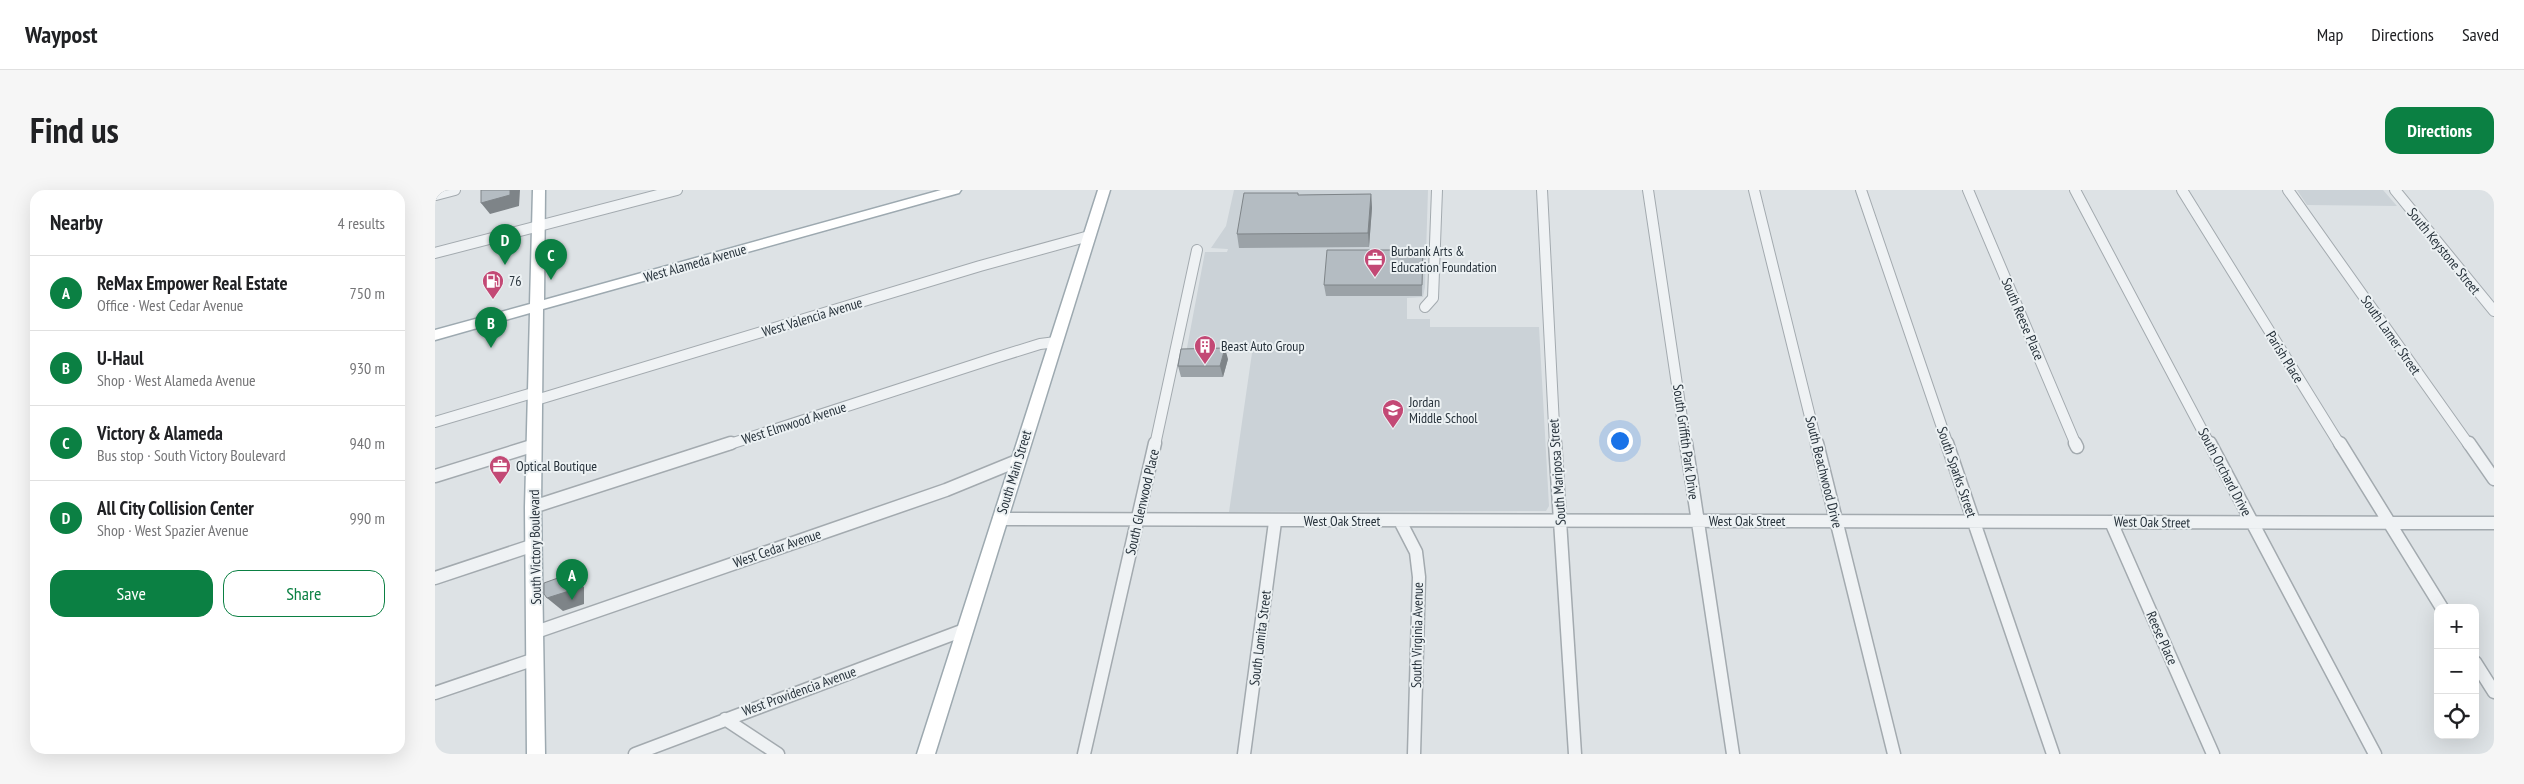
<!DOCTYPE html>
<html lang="en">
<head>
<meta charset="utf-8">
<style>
	body { margin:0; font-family:"PT Sans Narrow",sans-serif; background:#f6f6f6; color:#202124 }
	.controls { position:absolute; right:15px; bottom:15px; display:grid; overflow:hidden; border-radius:10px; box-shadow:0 5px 20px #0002 }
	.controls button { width:45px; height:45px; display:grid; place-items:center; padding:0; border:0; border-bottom:1px solid #e0e0e0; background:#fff; color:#202124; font:25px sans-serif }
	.you { position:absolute; left:1184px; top:250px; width:18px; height:18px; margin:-12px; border:4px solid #fff; border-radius:50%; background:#1a73e8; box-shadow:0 0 0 8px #1a73e833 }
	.badge { display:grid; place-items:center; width:32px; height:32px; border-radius:50%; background:#0b8043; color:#fff; font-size:16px; font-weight:700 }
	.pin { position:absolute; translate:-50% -41px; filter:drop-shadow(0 1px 2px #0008) }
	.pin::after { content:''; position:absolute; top:26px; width:18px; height:15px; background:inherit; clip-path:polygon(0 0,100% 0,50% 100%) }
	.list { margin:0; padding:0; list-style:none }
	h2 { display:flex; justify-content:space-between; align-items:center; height:65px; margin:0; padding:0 20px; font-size:21px }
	h2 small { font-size:16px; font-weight:400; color:#757577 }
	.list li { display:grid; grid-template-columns:32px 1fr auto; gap:15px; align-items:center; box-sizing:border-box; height:75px; padding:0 20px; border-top:1px solid #e0e0e0 }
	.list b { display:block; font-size:19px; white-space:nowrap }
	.list p { margin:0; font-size:16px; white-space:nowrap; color:#757577 }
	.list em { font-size:16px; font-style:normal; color:#757577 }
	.actions { display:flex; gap:10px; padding:15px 20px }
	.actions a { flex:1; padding:11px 0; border:1px solid #0b8043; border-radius:15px; text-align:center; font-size:18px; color:#0b8043 }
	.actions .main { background:#0b8043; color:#fff }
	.icon { flex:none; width:28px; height:28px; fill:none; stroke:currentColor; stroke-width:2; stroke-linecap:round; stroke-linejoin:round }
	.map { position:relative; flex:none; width:2059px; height:564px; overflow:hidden; border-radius:15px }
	header { display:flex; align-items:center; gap:30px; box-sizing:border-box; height:70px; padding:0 25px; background:#fff; border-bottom:1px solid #e0e0e0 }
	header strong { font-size:24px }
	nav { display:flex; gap:28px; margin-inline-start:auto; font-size:18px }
	.intro { display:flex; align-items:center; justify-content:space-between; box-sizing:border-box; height:120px; padding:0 30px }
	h1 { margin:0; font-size:35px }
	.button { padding:12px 22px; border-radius:15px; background:#0b8043; color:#fff; font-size:18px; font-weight:700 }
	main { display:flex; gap:30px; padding:0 30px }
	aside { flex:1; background:#fff; border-radius:15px; box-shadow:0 5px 20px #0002 }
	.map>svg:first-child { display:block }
	.built { fill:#cbd2d7 }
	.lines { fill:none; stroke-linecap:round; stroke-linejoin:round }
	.minor-far1-casing { stroke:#a3aaaf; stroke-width:12 }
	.minor-casing { stroke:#a3aaaf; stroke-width:15 }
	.major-casing { stroke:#9da9b0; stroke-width:3 }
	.minor-far1 { stroke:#eff2f4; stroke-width:10 }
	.minor { stroke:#eff2f4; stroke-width:12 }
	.major { fill:#fff; fill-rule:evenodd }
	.wall { fill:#9ba2a7 }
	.shaded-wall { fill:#7e8488 }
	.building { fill:#b4bcc2; stroke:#7e8488 }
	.labels { text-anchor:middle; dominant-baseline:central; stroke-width:4; stroke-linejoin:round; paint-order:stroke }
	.poi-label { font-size:14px; fill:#27323b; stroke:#ecf1f3; text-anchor:start }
	.street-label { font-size:14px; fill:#27323b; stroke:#ecf1f3 }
</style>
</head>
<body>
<header>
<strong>Waypost</strong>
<nav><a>Map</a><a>Directions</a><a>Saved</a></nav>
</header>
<div class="intro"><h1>Find us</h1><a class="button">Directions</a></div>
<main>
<aside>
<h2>Nearby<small>4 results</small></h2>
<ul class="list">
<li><span class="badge">A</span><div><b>ReMax Empower Real Estate</b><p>Office · West Cedar Avenue</p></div><em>750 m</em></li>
<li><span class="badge">B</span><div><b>U-Haul</b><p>Shop · West Alameda Avenue</p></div><em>930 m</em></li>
<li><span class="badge">C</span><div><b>Victory &amp; Alameda</b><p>Bus stop · South Victory Boulevard</p></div><em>940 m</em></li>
<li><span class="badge">D</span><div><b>All City Collision Center</b><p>Shop · West Spazier Avenue</p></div><em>990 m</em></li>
</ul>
<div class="actions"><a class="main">Save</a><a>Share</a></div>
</aside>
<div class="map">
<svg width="2059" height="564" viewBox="0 0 2059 564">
	<rect width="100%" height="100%" fill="#dde2e5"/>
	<!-- built -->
	<path class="built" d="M799 0H993L990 97 988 107 972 108V129H995V137H1104L1114 316 1111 321 794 322 817 163H751L770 62H792L793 59 776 58 791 36Z
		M1862 0H1948L1962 16 1872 15Z"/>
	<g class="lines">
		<!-- minor-far1 casing -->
		<g class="minor-far1-casing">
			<path id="minor-far1" d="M1107 0 1120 255
				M1213 0 1251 255
				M1319 0 1382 255
				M1426 0 1513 255
				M1533 0 1641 255
				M1640 0 1775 255
				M1747 0 1905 255
				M1853 0 2034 255
				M1960 0 2059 121
				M1 5 20 0
				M0 63 242 0
				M990 117 998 108 1002 0
				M101 210 545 76 654 46
				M0 232 101 202
				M292 255 560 168 605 154 621 152
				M720 255 762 60"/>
		</g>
		<!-- minor casing -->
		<g class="minor-casing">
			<path id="minor" d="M1120 253 1140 564
				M1251 253 1298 564
				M1382 253 1459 564
				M1512 253 1618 564
				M1640 253 1642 257
				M1775 253 1940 564
				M1905 253 2007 418
				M2034 253 2059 289
				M0 286 100 255
				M98 317 296 253
				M564 329 2059 333
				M965 331 981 362 984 387 979 564
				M1676 332 1778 564
				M0 388 99 355
				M101 442 511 300 582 271
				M2040 472 2059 502
				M0 503 100 469
				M290 529 343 564
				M200 564 529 440
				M649 564 720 253
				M809 564 840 332"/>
		</g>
		<!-- major casing -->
		<g class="major-casing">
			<path id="major" d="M98 0H110L109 110 506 0H526L524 3 108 119 106 317 110 564H92L90 317 95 123 0 150V140L95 114Z
				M663 0H675L500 564H482Z"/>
		</g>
		<!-- minor-far1 -->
		<use href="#minor-far1" class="minor-far1"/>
		<!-- minor -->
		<use href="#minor" class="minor"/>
		<!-- major -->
		<use href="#major" class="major"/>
	</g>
	<!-- wall -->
	<path class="wall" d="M936 4 937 18 934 57 804 58 802 44 863 5Z
		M988 60 987 106H891L889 95Z
		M793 169 788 187H746L743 176Z"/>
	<!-- shaded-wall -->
	<path class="shaded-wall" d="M75 0H85L84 16 55 24 46 13Z
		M936 4 937 18 934 57 933 43Z
		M790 158 793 169 788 187 785 176Z
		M134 384 149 397V414L128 421 112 408Z"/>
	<!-- building -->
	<path class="building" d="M46 0H75V5L46 13Z
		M809 3H863V5L936 4 933 43 802 44Z
		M892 60H988L987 95H889Z
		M790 158 785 176H743L746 159Z
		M134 384V401L112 408 109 404V393Z"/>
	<!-- icons -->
	<defs>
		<g id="office-pin" transform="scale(1.125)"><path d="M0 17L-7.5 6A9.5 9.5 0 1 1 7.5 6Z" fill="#c34975" stroke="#ecf1f3"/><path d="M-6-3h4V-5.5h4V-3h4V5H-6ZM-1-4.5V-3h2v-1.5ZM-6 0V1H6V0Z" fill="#fff"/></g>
		<g id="fuel-pin" transform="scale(1.125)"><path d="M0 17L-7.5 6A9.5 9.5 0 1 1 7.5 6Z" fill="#c34975" stroke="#ecf1f3"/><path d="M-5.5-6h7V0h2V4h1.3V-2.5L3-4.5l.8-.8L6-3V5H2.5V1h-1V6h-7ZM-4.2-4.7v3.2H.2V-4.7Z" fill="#fff"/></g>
		<g id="building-pin" transform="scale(1.125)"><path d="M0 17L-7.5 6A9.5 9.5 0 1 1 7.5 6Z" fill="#c34975" stroke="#ecf1f3"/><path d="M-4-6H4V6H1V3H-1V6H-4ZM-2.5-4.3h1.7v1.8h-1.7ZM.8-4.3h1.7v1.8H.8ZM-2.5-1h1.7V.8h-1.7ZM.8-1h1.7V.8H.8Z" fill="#fff"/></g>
		<g id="school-pin" transform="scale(1.125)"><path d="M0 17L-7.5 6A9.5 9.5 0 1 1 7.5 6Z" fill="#c34975" stroke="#ecf1f3"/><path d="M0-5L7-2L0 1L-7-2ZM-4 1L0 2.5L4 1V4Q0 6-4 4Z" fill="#fff"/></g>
	</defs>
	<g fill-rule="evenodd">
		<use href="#office-pin" x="940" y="69"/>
		<use href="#fuel-pin" x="58" y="91"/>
		<use href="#building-pin" x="770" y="156"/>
		<use href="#school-pin" x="958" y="220"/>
		<use href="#office-pin" x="65" y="276"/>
	</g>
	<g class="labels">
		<!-- poi labels -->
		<g class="poi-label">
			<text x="956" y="61">Burbank Arts &amp;<tspan x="956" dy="16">Education Foundation</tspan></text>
			<text x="74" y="91">76</text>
			<text x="786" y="156">Beast Auto Group</text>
			<text x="974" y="212">Jordan<tspan x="974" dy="16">Middle School</tspan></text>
			<text x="81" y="276">Optical Boutique</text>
		</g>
		<!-- street labels -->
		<g class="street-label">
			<text transform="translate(2009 61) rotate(51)">South Keystone Street</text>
			<text transform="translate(260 73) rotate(-16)">West Alameda Avenue</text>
			<text transform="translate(377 127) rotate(-17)">West Valencia Avenue</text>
			<text transform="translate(1588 129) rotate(67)">South Reese Place</text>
			<text transform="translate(1956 145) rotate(55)">South Lamer Street</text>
			<text transform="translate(1850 167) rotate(58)">Parish Place</text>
			<text transform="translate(359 233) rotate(-18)">West Elmwood Avenue</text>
			<text transform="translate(1251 252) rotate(82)">South Griffith Park Drive</text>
			<text transform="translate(579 282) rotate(-73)">South Main Street</text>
			<text transform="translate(1122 282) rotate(-94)">South Mariposa Street</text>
			<text transform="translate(1389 282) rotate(76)">South Beachwood Drive</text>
			<text transform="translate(1522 282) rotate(71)">South Sparks Street</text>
			<text transform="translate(1790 282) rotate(62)">South Orchard Drive</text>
			<text transform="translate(707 312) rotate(-77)">South Glenwood Place</text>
			<text x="907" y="331">West Oak Street</text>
			<text x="1312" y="331">West Oak Street</text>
			<text transform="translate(1717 332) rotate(1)">West Oak Street</text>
			<text transform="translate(100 357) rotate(-91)">South Victory Boulevard</text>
			<text transform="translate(342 358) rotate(-19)">West Cedar Avenue</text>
			<text transform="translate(982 445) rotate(-89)">South Virginia Avenue</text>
			<text transform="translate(825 448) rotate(-83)">South Lomita Street</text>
			<text transform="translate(1727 448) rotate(66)">Reese Place</text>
			<text transform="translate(364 501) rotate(-20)">West Providencia Avenue</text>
		</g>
	</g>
</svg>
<div class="controls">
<button>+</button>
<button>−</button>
<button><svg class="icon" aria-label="locate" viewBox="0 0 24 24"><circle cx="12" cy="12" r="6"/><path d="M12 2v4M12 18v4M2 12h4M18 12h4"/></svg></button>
</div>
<div class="you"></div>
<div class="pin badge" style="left:137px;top:410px">A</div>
<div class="pin badge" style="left:56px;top:158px">B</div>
<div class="pin badge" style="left:116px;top:90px">C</div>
<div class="pin badge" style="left:70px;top:75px">D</div>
</div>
</main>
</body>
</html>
